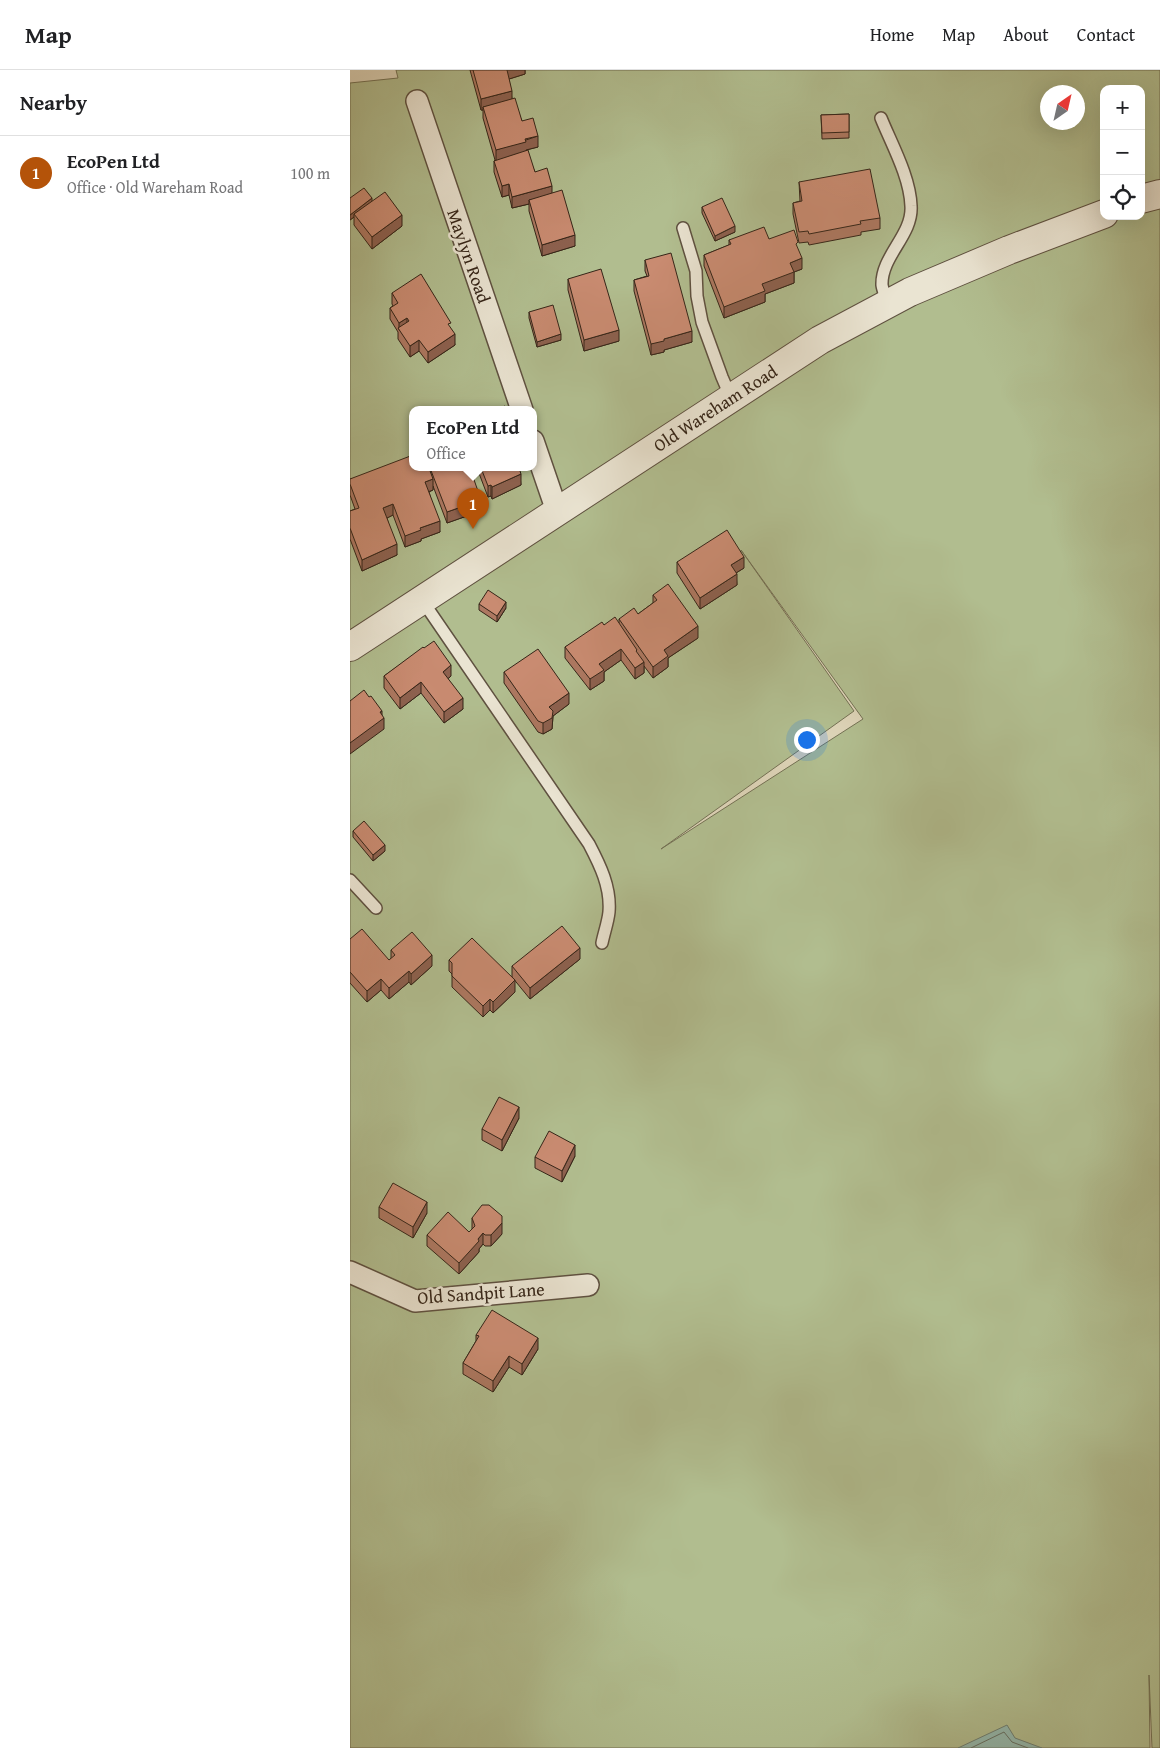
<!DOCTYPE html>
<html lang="en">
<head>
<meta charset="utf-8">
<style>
	body { margin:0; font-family:"Gentium Book Plus",serif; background:#f6f6f6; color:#202124 }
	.controls { position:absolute; right:15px; top:15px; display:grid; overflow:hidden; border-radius:10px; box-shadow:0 5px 20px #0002 }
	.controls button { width:45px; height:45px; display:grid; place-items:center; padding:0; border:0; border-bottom:1px solid #e0e0e0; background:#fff; color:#202124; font:25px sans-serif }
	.compass { position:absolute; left:690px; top:15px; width:45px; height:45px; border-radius:50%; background:#fff; box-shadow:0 5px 20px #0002; rotate:34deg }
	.you { position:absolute; left:456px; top:669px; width:18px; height:18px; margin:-12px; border:4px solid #fff; border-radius:50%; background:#1a73e8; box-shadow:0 0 0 8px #1a73e833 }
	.badge { display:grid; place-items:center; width:32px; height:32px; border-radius:50%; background:#b45309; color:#fff; font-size:16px; font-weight:700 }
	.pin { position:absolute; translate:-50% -41px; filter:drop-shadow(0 1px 2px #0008) }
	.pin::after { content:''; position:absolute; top:26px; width:18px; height:15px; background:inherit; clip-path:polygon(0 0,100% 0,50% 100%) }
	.popup { position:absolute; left:59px; top:336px; width:128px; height:65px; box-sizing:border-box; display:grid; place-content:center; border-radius:10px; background:#fff; filter:drop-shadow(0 1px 4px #0005); font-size:16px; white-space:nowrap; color:#757577 }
	.popup b { font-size:19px; color:#202124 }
	.popup::after { content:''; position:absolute; left:50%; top:100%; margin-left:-10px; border:10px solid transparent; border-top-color:#fff }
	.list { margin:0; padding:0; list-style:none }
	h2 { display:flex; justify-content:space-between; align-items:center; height:65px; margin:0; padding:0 20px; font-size:21px }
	h2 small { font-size:16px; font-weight:400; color:#757577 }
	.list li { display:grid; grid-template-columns:32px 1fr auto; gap:15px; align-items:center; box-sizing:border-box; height:75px; padding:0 20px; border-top:1px solid #e0e0e0 }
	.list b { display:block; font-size:19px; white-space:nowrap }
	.list p { margin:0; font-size:16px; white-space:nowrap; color:#757577 }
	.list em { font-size:16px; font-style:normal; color:#757577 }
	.icon { flex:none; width:28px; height:28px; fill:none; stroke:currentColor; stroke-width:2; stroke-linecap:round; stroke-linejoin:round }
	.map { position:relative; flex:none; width:810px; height:1678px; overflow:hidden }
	header { display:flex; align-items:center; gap:30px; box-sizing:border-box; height:70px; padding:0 25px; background:#fff; border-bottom:1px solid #e0e0e0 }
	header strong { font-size:24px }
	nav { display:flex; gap:28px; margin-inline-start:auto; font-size:18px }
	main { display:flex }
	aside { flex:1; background:#fff }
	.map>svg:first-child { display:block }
	.green { fill:#b1bd8f; stroke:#737154; fill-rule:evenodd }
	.water { fill:#93b9ae; stroke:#6d7e72 }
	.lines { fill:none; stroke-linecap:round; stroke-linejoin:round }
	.shore { stroke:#646f63; stroke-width:1 }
	.service-casing { stroke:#5f5140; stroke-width:14 }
	.minor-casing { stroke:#5f5140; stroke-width:24 }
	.tertiary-casing { stroke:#5f5140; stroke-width:30 }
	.service { stroke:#eae4d2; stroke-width:11 }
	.minor { stroke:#eae4d2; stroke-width:21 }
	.tertiary { stroke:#eae4d2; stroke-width:28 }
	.wall { fill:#ad7861; stroke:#352518 }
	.shaded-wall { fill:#8d614f; stroke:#352518 }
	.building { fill:#c98b71; stroke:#352518 }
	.labels { text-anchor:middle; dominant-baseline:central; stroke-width:5; stroke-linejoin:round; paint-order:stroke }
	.street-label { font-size:18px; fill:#352518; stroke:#eae4d2 }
</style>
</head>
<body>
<header>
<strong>Map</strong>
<nav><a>Home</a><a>Map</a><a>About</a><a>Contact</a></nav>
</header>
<main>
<aside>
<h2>Nearby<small></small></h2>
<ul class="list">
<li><span class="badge">1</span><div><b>EcoPen Ltd</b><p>Office · Old Wareham Road</p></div><em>100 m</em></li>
</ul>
</aside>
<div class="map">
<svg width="810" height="1678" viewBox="0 0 810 1678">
	<rect width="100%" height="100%" fill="#ded5b9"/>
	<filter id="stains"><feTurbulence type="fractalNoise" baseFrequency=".004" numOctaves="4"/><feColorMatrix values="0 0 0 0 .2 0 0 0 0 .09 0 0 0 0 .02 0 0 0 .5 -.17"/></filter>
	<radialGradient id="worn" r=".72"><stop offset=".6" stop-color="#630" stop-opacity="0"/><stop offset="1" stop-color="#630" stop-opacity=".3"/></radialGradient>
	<!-- green -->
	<path class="green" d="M46 0H810V1678H802L799 1605 800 1678H0V13L48 8ZM754 19H791V146H754ZM698 22H728V52H698ZM63 340H183V398H63ZM391 480 513 649 311 779 504 641Z"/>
	<!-- water -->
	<path class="water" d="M657 1655 665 1668 692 1678H608Z"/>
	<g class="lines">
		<!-- shore -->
		<path class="shore" d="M621 1678 654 1662 662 1672 678 1678"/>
		<!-- service casing -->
		<g class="service-casing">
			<path id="service" d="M531 48C542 75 560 107 561 136 563 165 531 186 532 215 533 221 536 228 537 234
				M333 158 346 201 347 226 352 252 372 307 381 328
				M72 530 239 774C250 795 261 817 259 842 258 852 254 863 252 873
				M0 810 26 838"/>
		</g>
		<!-- minor casing -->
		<g class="minor-casing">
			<path id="minor" d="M67 31 172 340
				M183 371 207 441
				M0 1202 65 1231 238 1215"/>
		</g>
		<!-- tertiary casing -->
		<g class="tertiary-casing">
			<path id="tertiary" d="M791 129 810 124
				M0 577 470 270 560 222 659 180 754 144"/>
		</g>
		<!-- service -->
		<use href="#service" class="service"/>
		<!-- minor -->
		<use href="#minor" class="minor"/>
		<!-- tertiary -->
		<use href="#tertiary" class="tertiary"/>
	</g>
	<!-- wall -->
	<path class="wall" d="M120 0H175V4L159 9 162 29 172 51 188 77 176 80V81L185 102 202 123 225 176 192 186 179 141V134L162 138 159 125 152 127 144 102V91L145 90 133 48V40H131Z
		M499 44V68L472 69 471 45Z
		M449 112 530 148V159L511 162V165L459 175 458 172 449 173 443 144V133L450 131Z
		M0 128 22 131 52 156 22 179 4 155V147L0 150Z
		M352 137 385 162 365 171 352 143Z
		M419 169 452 199 444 202V213L415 224V232L374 248 354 196V185L379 175V170Z
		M295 190 342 272 314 280V282L301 285 284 221V210L297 206 295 201Z
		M218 209 269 271 234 281 218 220Z
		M42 223 101 259 105 275 78 293 69 281 60 287 48 269V262L40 249V238L43 236 42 234Z
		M179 242 211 270 187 277 179 248Z
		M63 398H120L131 441 97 453 83 416V420L79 422 90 462 71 469V471L55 477 43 445 37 448 47 485 12 501 0 469V441L5 439 0 425V409Z
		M127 398H169L171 415 142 429 141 426 138 427Z
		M327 492 394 498 386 503 387 515 350 539 327 503Z
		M303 525 348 568 318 588V597L303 608 294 596V603L285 609 271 590 254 602V611L240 620 215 588V577L254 555 269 553V549L288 544 303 533Z
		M129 534 156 538 147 552 129 540Z
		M74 578 101 606 98 609 113 639 94 653 71 623 50 639 34 618V606Z
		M154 602 219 634 203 646 202 659 193 664 188 662 154 613Z
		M3 761 35 781 23 791 3 767Z
		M0 869 39 890 41 888V880L82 896 61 915 59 912 39 929 31 920 17 932 0 913Z
		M230 889 180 929 162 907V896Z
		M99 890 165 922 143 943 140 940 133 947 102 917V904L99 901Z
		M169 1048 152 1081 132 1070V1059Z
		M225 1086 212 1112 185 1098V1087Z
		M29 1137 77 1143 63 1168 29 1148Z
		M122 1148 152 1164 141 1176H135L133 1174 129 1179V1182L109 1204 77 1176V1165L119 1162 122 1159Z
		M126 1265 188 1279 172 1305 159 1297 143 1322 113 1304V1293L126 1271Z"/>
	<!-- shaded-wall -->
	<path class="shaded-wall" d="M156 0H175V4L156 10Z
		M162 21V32L133 37V40H131V29Z
		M188 66V77L176 80V83L146 91V80Z
		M159 114V125L152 127V116Z
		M202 116V127L179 130V134L162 138V127Z
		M22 128V134L4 144V147L0 150V145Z
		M52 145V156L22 179V167Z
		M385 156V162L365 171V166Z
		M225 165V176L192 186V175Z
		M452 188V199L444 202V213L415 224V232L374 248V237L412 214 440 193Z
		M57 248V259L49 260V253Z
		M269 260V271L234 281V270Z
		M342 261V272L314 280V282L301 285V274L314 269Z
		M105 264V275L78 293V282Z
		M211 264V270L187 277V272Z
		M69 270V281L60 287V276Z
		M171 404V415L142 429V417Z
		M83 409V420L75 423V412Z
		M141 415V426L138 427V416Z
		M131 430V441L97 453V442Z
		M43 434V445L33 450V438Z
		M90 451V462L71 469V471L55 477V466L70 458Z
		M47 474V485L12 501V490Z
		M394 487V498L381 506V495Z
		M387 504V515L350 539V528Z
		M156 532V538L147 552V546Z
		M348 556V568L318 588V597L303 608V597L314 580Z
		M271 579V590L254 602V611L240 620V609L249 594Z
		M294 592V603L285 609V598Z
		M101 595V606L93 613V602Z
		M71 612V623L50 639V628Z
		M219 623V634L203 646 202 659 193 664V653L199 637Z
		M113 628V639L94 653V642Z
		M32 641V649L34 648V659L0 684V673Z
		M35 775V781L23 791V785Z
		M230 878V889L180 929V918Z
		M82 885V896L61 915V904Z
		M59 901V912L39 929V918Z
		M31 909V920L17 932V921Z
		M165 910V922L143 943V932Z
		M140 929V940L133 947V936Z
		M169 1037V1048L152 1081V1070Z
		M225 1075V1086L212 1112V1101Z
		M77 1132V1143L63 1168V1157Z
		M152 1153V1164L141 1176V1165Z
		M133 1163V1174L129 1179V1182L109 1204V1193Z
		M188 1268V1279L172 1305V1294Z
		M159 1286V1297L143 1322V1311Z"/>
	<!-- building -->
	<path class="building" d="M123 0H157L162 21 131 29Z
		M165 28 172 51 183 48 188 66 175 69 176 72 146 80 133 37Z
		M499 44V62L472 63 471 45Z
		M178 80 185 102 197 98 202 116 162 127 159 114 152 116 144 91Z
		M520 99 530 148 510 151 511 154 459 164 458 161 449 162 443 133 452 131 449 112Z
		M14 118 22 128 0 145V128Z
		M212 120 225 165 192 175 179 130Z
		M35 122 52 145 22 167 4 144Z
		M372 128 385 156 365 166 352 137Z
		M414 157 419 169 444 160 448 172 446 174 452 188 440 193 444 202 412 214 415 221 374 237 354 185 381 174 379 170Z
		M321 183 342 261 314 269V271L301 274 284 210 299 206 295 190Z
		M251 199 269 260 234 270 218 209Z
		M71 204 101 253 98 254 105 264 78 282 69 270 60 276 48 258 59 251 57 248 49 253 40 238 48 233 42 223Z
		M203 235 211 264 187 272 179 242Z
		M155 336 156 340H143Z
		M63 385V398H79L83 409 75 412 90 451 70 458 71 460 55 466 43 434 33 438 47 474 12 490 0 458V441L9 438 0 414V409Z
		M80 398H120L131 430 97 442Z
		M131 398H169L171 404 142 417 141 415 138 416Z
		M377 460 394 487 381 495 387 504 350 528 327 492Z
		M318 514 348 556 314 580 318 586 303 597 269 549 284 538 288 544 307 530 303 525Z
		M138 520 156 532 147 546 129 534Z
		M265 547 287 580 286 581 294 592 285 598 271 579 249 594 254 600 240 609 215 577 252 552 254 555Z
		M84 571 101 595 93 602 113 628 94 642 71 612 50 628 34 606 73 577 74 578Z
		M188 579 219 623 199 637 203 641 202 648 193 653 188 651 154 602Z
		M14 620 19 627 21 626 32 641 30 642 34 648 0 673V631Z
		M14 751 35 775 23 785 3 761Z
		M212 856 230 878 180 918 162 896Z
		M12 859 39 890 45 885 41 880 62 862 82 885 61 904 59 901 39 918 31 909 17 921 0 902V869Z
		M122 868 165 910 143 932 140 929 133 936 102 906V893L99 890Z
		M149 1027 169 1037 152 1070 132 1059Z
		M199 1061 225 1075 212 1101 185 1087Z
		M43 1113 77 1132 63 1157 29 1137Z
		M132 1135H139L152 1146V1153L141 1165H135L133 1163 128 1169 129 1171 109 1193 77 1165 98 1142 119 1162 125 1156 122 1148Z
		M142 1240 188 1268 172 1294 159 1286 143 1311 113 1293 129 1266 126 1265Z"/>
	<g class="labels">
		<!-- street labels -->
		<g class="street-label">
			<text transform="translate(119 186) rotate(71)">Maylyn Road</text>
			<text transform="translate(365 338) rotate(-33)">Old Wareham Road</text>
			<text transform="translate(131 1223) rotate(-4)">Old Sandpit Lane</text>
		</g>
	</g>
	<rect width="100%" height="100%" filter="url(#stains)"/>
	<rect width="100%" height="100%" fill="url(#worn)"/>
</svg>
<div class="controls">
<button>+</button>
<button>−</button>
<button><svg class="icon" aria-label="locate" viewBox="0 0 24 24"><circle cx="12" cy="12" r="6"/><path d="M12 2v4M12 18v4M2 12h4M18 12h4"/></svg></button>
</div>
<svg class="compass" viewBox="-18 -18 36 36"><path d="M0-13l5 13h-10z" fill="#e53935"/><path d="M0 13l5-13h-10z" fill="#757577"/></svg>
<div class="you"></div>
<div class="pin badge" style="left:123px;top:459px">1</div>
<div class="popup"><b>EcoPen Ltd</b>Office</div>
</div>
</main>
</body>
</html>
